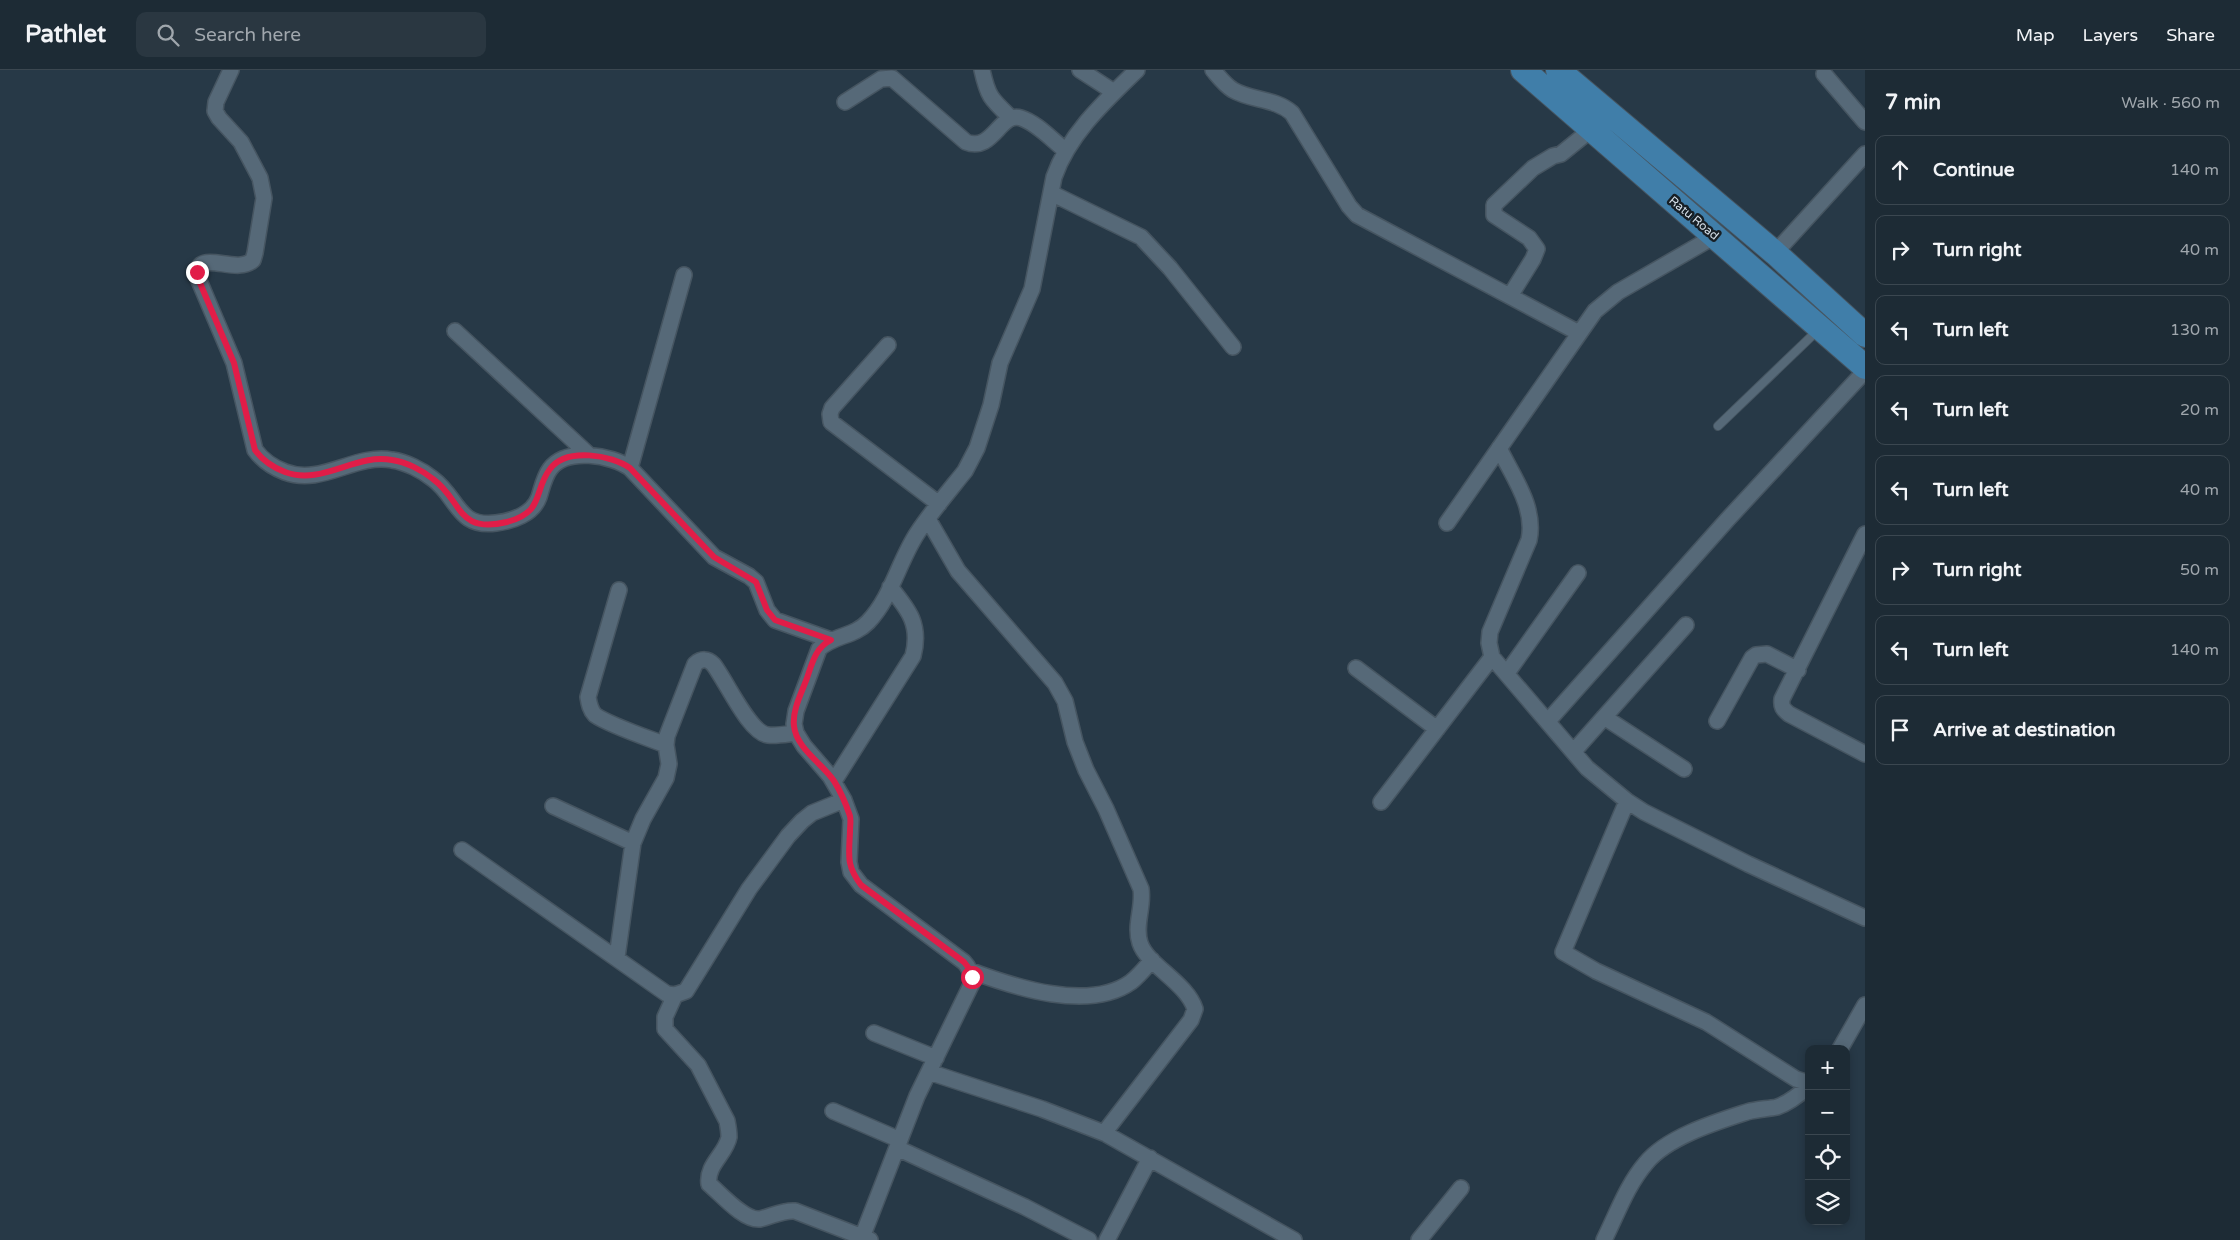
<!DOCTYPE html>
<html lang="en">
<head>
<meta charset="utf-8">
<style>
	body { margin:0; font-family:"Varela Round",sans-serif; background:#2a3741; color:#f1f3f6 }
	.controls { position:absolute; right:15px; bottom:15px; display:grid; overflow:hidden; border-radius:10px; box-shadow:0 2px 8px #0003 }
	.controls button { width:45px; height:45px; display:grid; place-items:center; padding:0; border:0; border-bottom:1px solid #3b4750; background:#1d2b35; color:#f1f3f6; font:25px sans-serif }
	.stop { position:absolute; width:15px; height:15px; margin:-11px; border:4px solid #e11d48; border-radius:50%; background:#fff }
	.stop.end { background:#e11d48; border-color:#fff; box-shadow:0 1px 5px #0008 }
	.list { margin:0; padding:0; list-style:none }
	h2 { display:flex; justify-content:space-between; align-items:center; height:65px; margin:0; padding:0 20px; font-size:21px }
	h2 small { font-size:16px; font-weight:400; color:#a0a7ad }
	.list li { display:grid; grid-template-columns:32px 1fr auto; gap:15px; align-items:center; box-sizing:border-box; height:70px; margin:0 10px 10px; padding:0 10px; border:1px solid #3b4750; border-radius:10px }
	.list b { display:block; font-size:19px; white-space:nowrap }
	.list em { font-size:16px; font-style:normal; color:#a0a7ad }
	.icon { flex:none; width:28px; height:28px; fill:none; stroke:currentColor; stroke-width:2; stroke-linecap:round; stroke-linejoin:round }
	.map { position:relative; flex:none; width:1865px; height:1170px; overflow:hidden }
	header { display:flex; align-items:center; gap:30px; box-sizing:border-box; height:70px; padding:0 25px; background:#1d2b35; border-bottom:1px solid #3b4750 }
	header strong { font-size:24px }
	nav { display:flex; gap:28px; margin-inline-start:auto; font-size:18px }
	.search { width:350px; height:45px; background:#2a3741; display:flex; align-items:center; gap:12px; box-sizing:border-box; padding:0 18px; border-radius:10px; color:#a0a7ad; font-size:19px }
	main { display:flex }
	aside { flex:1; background:#1d2b35 }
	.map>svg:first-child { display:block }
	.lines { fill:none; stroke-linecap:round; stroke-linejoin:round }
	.lane-casing { stroke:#465561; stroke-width:10 }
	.street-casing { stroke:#465561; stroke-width:18 }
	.primary-casing { stroke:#465561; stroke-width:26 }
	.lane { stroke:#566978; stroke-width:8 }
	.street { stroke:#566978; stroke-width:15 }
	.primary { stroke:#407ea9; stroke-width:24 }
	.route { stroke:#e11d48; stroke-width:6 }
	.labels { text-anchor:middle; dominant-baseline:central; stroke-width:5; stroke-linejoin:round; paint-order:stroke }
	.street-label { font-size:12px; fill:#d4dfe8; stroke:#171f25 }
</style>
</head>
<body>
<header>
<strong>Pathlet</strong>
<div class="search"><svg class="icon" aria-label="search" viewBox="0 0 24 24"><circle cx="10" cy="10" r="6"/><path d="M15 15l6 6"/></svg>Search here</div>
<nav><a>Map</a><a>Layers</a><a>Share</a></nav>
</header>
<main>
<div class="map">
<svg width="1865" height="1170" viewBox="0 0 1865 1170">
	<rect width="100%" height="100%" fill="#273947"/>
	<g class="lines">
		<!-- lane casing -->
		<g class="lane-casing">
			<path id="lane" d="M1718 356 1818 260"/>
		</g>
		<!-- street casing -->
		<g class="street-casing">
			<path id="street" d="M231 0 216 32 215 41 219 48 241 72 260 108 264 128 255 183 253 190C236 206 197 177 197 206L234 293 255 380C263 391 272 397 285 402 322 416 355 383 392 390 406 392 422 400 433 409 458 427 457 458 496 453 513 451 533 444 539 427 542 418 544 407 550 399 566 377 612 385 630 398L714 487 749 506 756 512 767 540 775 550 831 570
				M982 0C988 27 991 29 1011 48
				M1080 0 1114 22
				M1213 0C1219 7 1225 15 1233 20 1252 31 1275 28 1292 43L1349 136 1357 145 1579 263
				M1824 4 1865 52
				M845 32 881 9 892 8 966 72C993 83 1000 41 1021 48 1037 53 1052 70 1065 80
				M1051 123 1141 167 1170 198 1233 277
				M1775 183 1865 84
				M1510 226 1533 189 1537 179 1529 168 1494 145V135L1533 98 1553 86 1561 84 1598 54
				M455 261 589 385
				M888 275 832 338 830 344 831 352 939 434
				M1499 378C1513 407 1536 437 1529 470L1490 562 1489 573 1492 587 1587 698 1627 731 1644 742 1748 794 1865 848
				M630 398 684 205
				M928 449 958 501 1055 613 1065 631 1075 672 1086 700 1106 739 1141 819C1144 837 1134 855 1140 873 1147 895 1187 913 1195 939L1191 950 1104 1063
				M1447 453 1595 241 1618 222 1715 166
				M1865 464 1782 629C1781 637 1783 639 1789 644L1865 684
				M619 520 588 627C589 633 590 640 595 645 609 655 648 668 666 675
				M1356 598 1437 659
				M1507 603 1578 503
				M1604 647 1684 699
				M1548 651 1727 450 1865 301
				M1717 651 1752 588 1756 585 1767 584 1798 600
				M1574 681 1686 555
				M834 711 913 586C921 555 909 540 890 517
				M1627 731 1563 882 1596 901 1706 952 1796 1009 1809 1013
				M1381 732 1492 587
				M553 736 633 773
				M462 780 667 924 675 925 686 921 749 819 788 766 802 751 812 743 844 730
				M617 887 633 773 643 749 666 708 669 694 666 675 667 666 695 594C702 588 708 589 713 594 726 610 749 663 768 665 777 666 787 664 796 663
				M971 901C1014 917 1089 942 1131 912 1139 906 1146 897 1152 890
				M675 925 665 947V959L698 995 727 1051C728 1056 729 1062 729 1067 726 1084 706 1095 709 1114 721 1124 744 1151 760 1149 773 1146 782 1140 795 1141L870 1170
				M874 963 936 988
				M1840 979 1865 935
				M929 1002 1042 1039 1104 1063 1294 1170
				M833 1041 900 1070
				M897 1078 1025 1137 1089 1170
				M861 1170 917 1026 972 913C972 904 970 898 964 892L861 815 851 802 849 792 851 749 844 730 830 706 804 676 796 663 794 654 796 641 819 579C833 565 854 567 868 552 892 527 899 490 918 462 932 441 949 421 965 401L977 378 991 335 1000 293 1032 219 1054 107C1069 64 1105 31 1137 0
				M1107 1170 1150 1088
				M1419 1170 1461 1118
				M1604 1170C1617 1144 1627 1115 1646 1093 1667 1067 1716 1052 1747 1042 1757 1039 1767 1039 1777 1037 1789 1033 1800 1024 1809 1016"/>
		</g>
		<!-- primary casing -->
		<g class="primary-casing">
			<path id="primary" d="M1523 0 1865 297
				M1558 0 1775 183 1865 265"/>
		</g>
		<!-- lane -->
		<use href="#lane" class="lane"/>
		<!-- street -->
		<use href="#street" class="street"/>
		<!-- primary -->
		<use href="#primary" class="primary"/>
	</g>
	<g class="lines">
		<!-- route -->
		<path class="route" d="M197 202V206L234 293 255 380C263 391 272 397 285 402 322 416 355 383 392 390 406 392 422 400 433 409 463 431 456 464 507 452 545 442 533 421 550 399 566 377 612 385 630 398L714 487 756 512 767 540 775 550 831 570C816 577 812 593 807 608 802 622 792 640 794 656 796 678 823 694 834 711 841 722 846 734 850 746 851 751 850 756 850 761 849 786 846 795 861 815L964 892 971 901 972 907"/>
	</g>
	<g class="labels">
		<!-- street labels -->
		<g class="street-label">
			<text transform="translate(1694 148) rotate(40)">Ratu Road</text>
		</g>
	</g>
</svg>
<div class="controls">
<button>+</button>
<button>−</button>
<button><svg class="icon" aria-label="locate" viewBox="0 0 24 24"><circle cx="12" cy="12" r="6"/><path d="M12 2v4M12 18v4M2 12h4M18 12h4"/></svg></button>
<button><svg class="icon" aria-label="layers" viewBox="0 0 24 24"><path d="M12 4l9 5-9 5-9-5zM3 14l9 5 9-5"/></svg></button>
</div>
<div class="stop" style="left:972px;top:907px"></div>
<div class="stop end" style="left:197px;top:202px"></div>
</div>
<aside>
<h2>7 min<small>Walk · 560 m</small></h2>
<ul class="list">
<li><svg class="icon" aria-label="ahead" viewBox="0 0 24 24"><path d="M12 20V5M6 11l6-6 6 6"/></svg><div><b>Continue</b></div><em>140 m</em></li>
<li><svg class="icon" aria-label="right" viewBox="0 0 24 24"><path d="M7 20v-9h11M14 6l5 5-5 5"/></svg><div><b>Turn right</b></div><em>40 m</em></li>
<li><svg class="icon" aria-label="left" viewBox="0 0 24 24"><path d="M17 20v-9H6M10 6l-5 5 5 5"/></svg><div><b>Turn left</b></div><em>130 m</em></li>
<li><svg class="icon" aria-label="left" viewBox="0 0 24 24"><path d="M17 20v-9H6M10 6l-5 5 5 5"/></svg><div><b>Turn left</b></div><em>20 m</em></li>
<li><svg class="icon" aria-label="left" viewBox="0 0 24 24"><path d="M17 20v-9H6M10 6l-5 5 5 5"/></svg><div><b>Turn left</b></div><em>40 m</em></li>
<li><svg class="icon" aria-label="right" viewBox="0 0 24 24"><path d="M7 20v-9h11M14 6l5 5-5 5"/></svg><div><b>Turn right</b></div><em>50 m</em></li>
<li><svg class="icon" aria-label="left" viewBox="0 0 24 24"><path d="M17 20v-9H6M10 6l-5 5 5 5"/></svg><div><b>Turn left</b></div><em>140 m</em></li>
<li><svg class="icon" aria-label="arrive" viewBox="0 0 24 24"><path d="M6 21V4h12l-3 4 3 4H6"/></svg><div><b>Arrive at destination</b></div></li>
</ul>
</aside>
</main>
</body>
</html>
